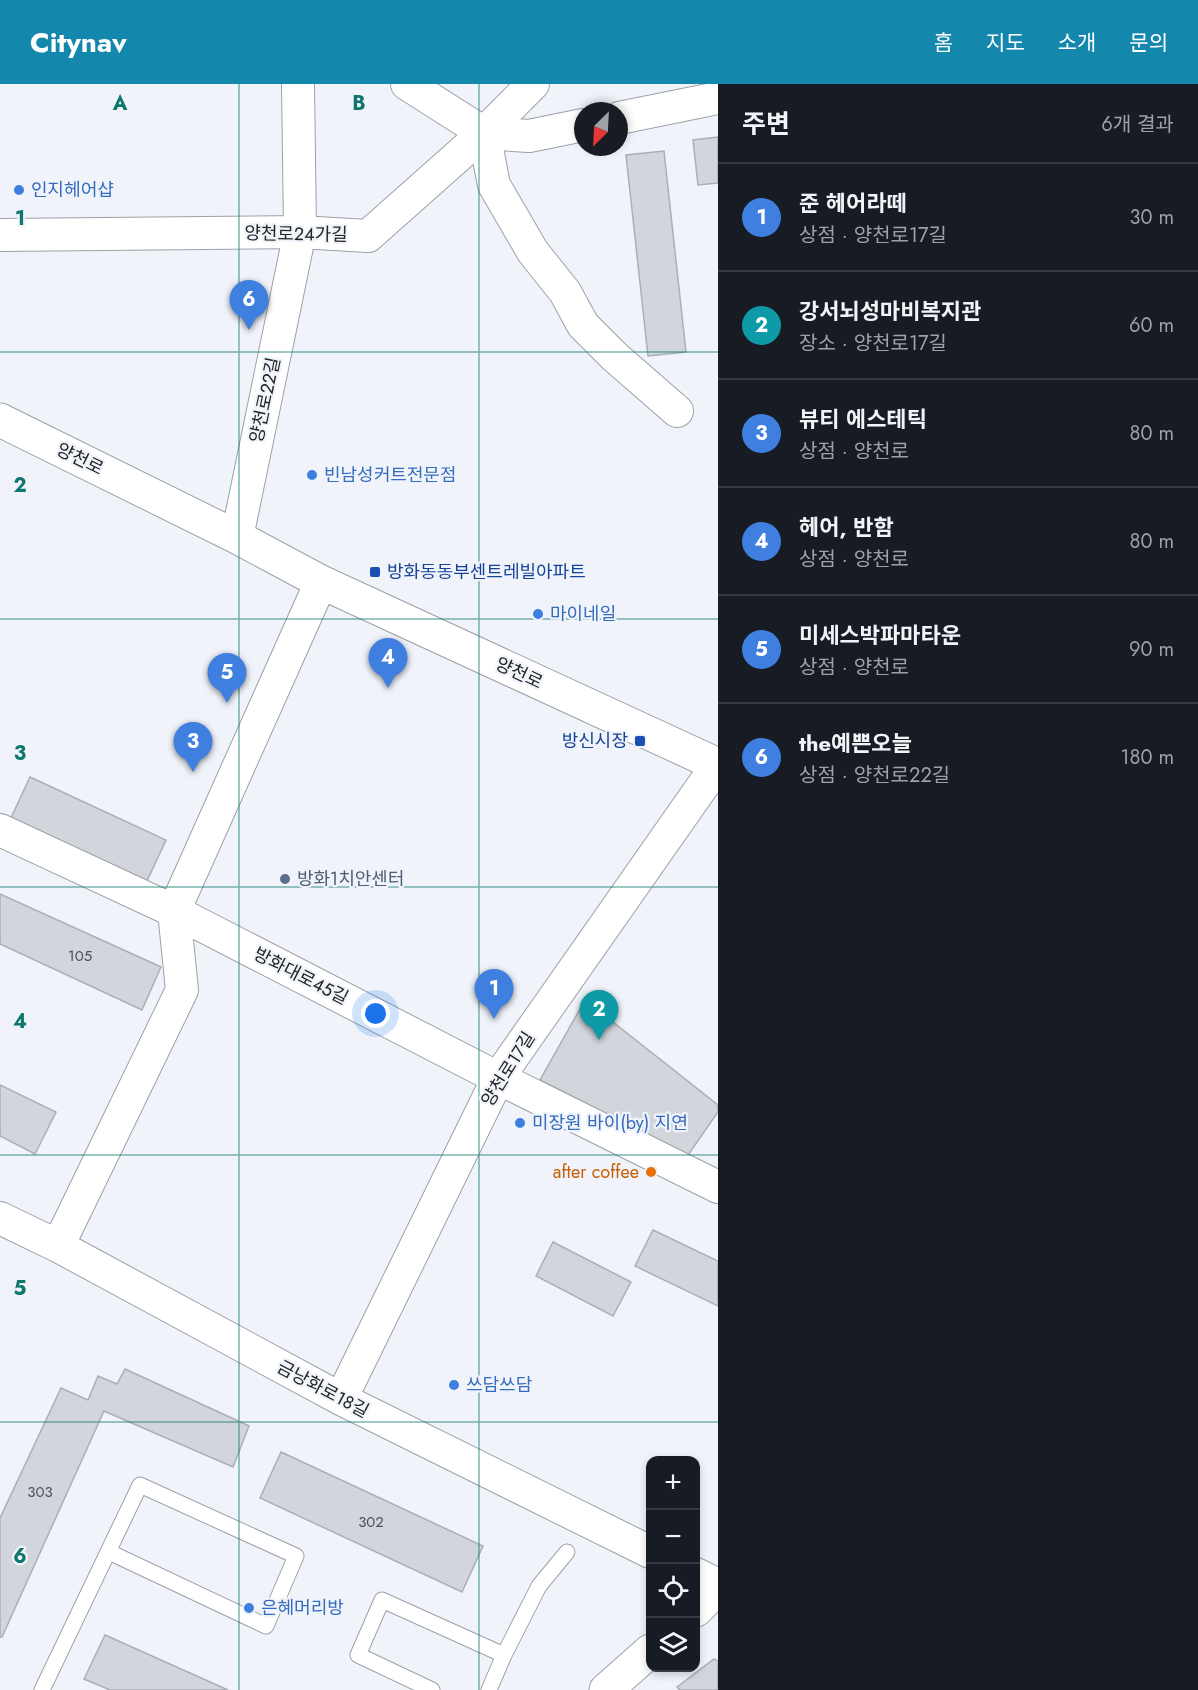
<!DOCTYPE html>
<html lang="ko">
<head>
<meta charset="utf-8">
<style>
	body { margin:0; font-family:Jost,"Noto Sans KR",sans-serif; background:#242831; color:#f1f3f6 }
	.controls { position:absolute; right:18px; bottom:18px; display:grid; overflow:hidden; border-radius:12px; box-shadow:0 3px 9px #0003 }
	.controls button { width:54px; height:54px; display:grid; place-items:center; padding:0; border:0; border-bottom:2px solid #363941; background:#171b24; color:#f1f3f6; font:30px sans-serif }
	.compass { position:absolute; left:574px; top:18px; width:54px; height:54px; border-radius:50%; background:#171b24; box-shadow:0 3px 9px #0003; rotate:204deg }
	.you { position:absolute; left:376px; top:930px; width:21px; height:21px; margin:-15px; border:4px solid #fff; border-radius:50%; background:#1a73e8; box-shadow:0 0 0 9px #1a73e833 }
	.badge { display:grid; place-items:center; width:39px; height:39px; border-radius:50%; background:#1487ad; color:#fff; font-size:20px; font-weight:700 }
	.pin { position:absolute; translate:-50% -50px; filter:drop-shadow(0 2px 3px #0008) }
	.pin::after { content:''; position:absolute; top:32px; width:21px; height:18px; background:inherit; clip-path:polygon(0 0,100% 0,50% 100%) }
	.list { margin:0; padding:0; list-style:none }
	h2 { display:flex; justify-content:space-between; align-items:center; height:78px; margin:0; padding:0 24px; font-size:26px }
	h2 small { font-size:20px; font-weight:400; color:#9ea1a6 }
	.list li { display:grid; grid-template-columns:39px 1fr auto; gap:18px; align-items:center; box-sizing:border-box; height:108px; padding:0 24px; border-top:2px solid #363941 }
	.list b { display:block; font-size:22px; white-space:nowrap }
	.list p { margin:0; font-size:20px; white-space:nowrap; color:#9ea1a6 }
	.list em { font-size:20px; font-style:normal; color:#9ea1a6 }
	.icon { flex:none; width:33px; height:33px; fill:none; stroke:currentColor; stroke-width:2; stroke-linecap:round; stroke-linejoin:round }
	.map { position:relative; flex:none; width:718px; height:1606px; overflow:hidden }
	header { display:flex; align-items:center; gap:36px; box-sizing:border-box; height:84px; padding:0 30px; background:#1487ad; color:#fff }
	header strong { font-size:28px }
	nav { display:flex; gap:33px; margin-inline-start:auto; font-size:21px }
	main { display:flex }
	aside { flex:1; background:#171b24 }
	.map>svg:first-child { display:block }
	.building { fill:#d2d6dc; stroke:#abafb5; stroke-width:1.5 }
	.lines { fill:none; stroke-linecap:round; stroke-linejoin:round }
	.lane-casing { stroke:#9da1a7; stroke-width:17 }
	.street-casing { stroke:#9da1a7; stroke-width:34 }
	.secondary-casing { stroke:#9da1a7; stroke-width:35 }
	.lane { stroke:#fff; stroke-width:15 }
	.street { stroke:#fff; stroke-width:32 }
	.secondary { stroke:#fff; stroke-width:33 }
	.grid { fill:none; stroke:#0f766e; stroke-width:1.5; stroke-opacity:0.55 }
	.shop-dot { fill:#3f7fe0; stroke:#f0f4fa; stroke-width:2 }
	.transit-dot { fill:#1a4fb4; stroke:#f0f4fa; stroke-width:2 }
	.service-dot { fill:#5c6f8a; stroke:#f0f4fa; stroke-width:2 }
	.food-dot { fill:#e8710a; stroke:#f0f4fa; stroke-width:2 }
	.labels { text-anchor:middle; dominant-baseline:central; stroke-width:4.5; stroke-linejoin:round; paint-order:stroke }
	.number-label { font-size:15px; fill:#4e5054 }
	.shop-label { font-size:18px; fill:#366cbe; stroke:#f0f4fa; text-anchor:start }
	.street-label { font-size:18px; fill:#222426; stroke:#f0f4fa }
	.transit-label { font-size:18px; fill:#164399; stroke:#f0f4fa; text-anchor:start }
	.service-label { font-size:18px; fill:#4e5e75; stroke:#f0f4fa; text-anchor:start }
	.food-label { font-size:18px; fill:#c56008; stroke:#f0f4fa; text-anchor:end }
	.grid-label { font-size:20px; text-anchor:middle; font-weight:bold; fill:#0f766e; stroke:#f0f4fa; stroke-width:4.5; stroke-linejoin:round; paint-order:stroke }
</style>
</head>
<body>
<header>
<strong>Citynav</strong>
<nav><a>홈</a><a>지도</a><a>소개</a><a>문의</a></nav>
</header>
<main>
<div class="map">
<svg width="718" height="1606" viewBox="0 0 718 1606">
	<rect width="100%" height="100%" fill="#f0f4fa"/>
	<!-- building -->
	<path class="building" d="M718 53V99L698 101 693 56Z
		M664 67 686 268 648 272 626 71Z
		M30 693 166 756 147 797 11 734Z
		M0 810 161 883 142 926 0 860Z
		M585 916 718 1021V1028L688 1071 540 996Z
		M0 1001 56 1028 35 1070 0 1052Z
		M653 1146 718 1177V1222L635 1182Z
		M553 1158 631 1198 613 1232 536 1192Z
		M125 1285 249 1342 233 1383 104 1327 2 1553H0V1434L61 1304 88 1316 98 1292 117 1300Z
		M281 1368 483 1462 462 1508 260 1414Z
		M105 1551 228 1606H110L84 1595Z
		M714 1575 718 1577V1606H680L677 1603Z"/>
	<g class="lines">
		<!-- lane casing -->
		<g class="lane-casing">
			<path id="lane" d="M42 1606 140 1401 296 1472 266 1542 109 1468
				M432 1606 358 1571 382 1516 504 1571
				M489 1606 504 1571 539 1502 567 1468"/>
		</g>
		<!-- street casing -->
		<g class="street-casing">
			<path id="street" d="M407 0 484 49 529 52 583 41
				M619 34 718 14
				M484 49 494 101 533 168 565 208 583 241 615 273 677 327
				M0 151 300 148 368 152 484 49 533 0
				M237 453 300 148 298 0
				M0 746 174 827 498 994 718 1103
				M0 1134 58 1162 341 1315 650 1468
				M58 1162 182 906 174 827 321 498
				M341 1315 498 994 718 680
				M696 1490 718 1501"/>
		</g>
		<!-- secondary casing -->
		<g class="secondary-casing">
			<path id="secondary" d="M0 336 237 453 321 498 718 681
				M696 1526 718 1504
				M606 1606 650 1567"/>
		</g>
		<!-- lane -->
		<use href="#lane" class="lane"/>
		<!-- street -->
		<use href="#street" class="street"/>
		<!-- secondary -->
		<use href="#secondary" class="secondary"/>
	</g>
	<!-- grid -->
	<path class="grid" d="M239 0V1606M479 0V1606M0 268H718M0 535H718M0 803H718M0 1071H718M0 1338H718"/>
	<!-- markers -->
	<g class="shop-dot">
		<circle cx="19" cy="106" r="6"/>
		<circle cx="312" cy="391" r="6"/>
		<circle cx="538" cy="530" r="6"/>
		<circle cx="520" cy="1039" r="6"/>
		<circle cx="454" cy="1301" r="6"/>
		<circle cx="249" cy="1524" r="6"/>
	</g>
	<g class="transit-dot">
		<rect x="369" y="482" width="12" height="12" rx="3"/>
		<rect x="634" y="651" width="12" height="12" rx="3"/>
	</g>
	<circle class="service-dot" cx="285" cy="795" r="6"/>
	<circle class="food-dot" cx="651" cy="1088" r="6"/>
	<g class="labels">
		<!-- number labels -->
		<g class="number-label">
			<text x="80" y="872">105</text>
			<text x="40" y="1408">303</text>
			<text x="371" y="1438">302</text>
		</g>
		<!-- shop labels -->
		<g class="shop-label">
			<text x="31" y="106">인지헤어샵</text>
			<text x="324" y="391">빈남성커트전문점</text>
			<text x="550" y="530">마이네일</text>
			<text x="532" y="1039">미장원 바이(by) 지연</text>
			<text x="466" y="1301">쓰담쓰담</text>
			<text x="261" y="1524">은혜머리방</text>
		</g>
		<!-- street labels -->
		<g class="street-label">
			<text transform="translate(296 150) rotate(1)">양천로24가길</text>
			<text transform="translate(265 316) rotate(-78)">양천로22길</text>
			<text transform="translate(80 375) rotate(26)">양천로</text>
			<text transform="translate(519 589) rotate(25)">양천로</text>
			<text transform="translate(301 892) rotate(27)">방화대로45길</text>
			<text transform="translate(508 985) rotate(-58)">양천로17길</text>
			<text transform="translate(323 1305) rotate(28)">금낭화로18길</text>
		</g>
		<!-- transit labels -->
		<g class="transit-label">
			<text x="387" y="488">방화동동부센트레빌아파트</text>
			<text x="628" y="657" text-anchor="end">방신시장</text>
		</g>
		<!-- service labels -->
		<g class="service-label">
			<text x="297" y="795">방화1치안센터</text>
		</g>
		<!-- food labels -->
		<g class="food-label">
			<text x="639" y="1088">after coffee</text>
		</g>
	</g>
	<g class="grid-label">
		<text x="120" y="26">A</text>
		<text x="359" y="26">B</text>
		<text x="20" y="141">1</text>
		<text x="20" y="408">2</text>
		<text x="20" y="676">3</text>
		<text x="20" y="944">4</text>
		<text x="20" y="1211">5</text>
		<text x="20" y="1479">6</text>
	</g>
</svg>
<div class="controls">
<button>+</button>
<button>−</button>
<button><svg class="icon" aria-label="locate" viewBox="0 0 24 24"><circle cx="12" cy="12" r="6"/><path d="M12 2v4M12 18v4M2 12h4M18 12h4"/></svg></button>
<button><svg class="icon" aria-label="layers" viewBox="0 0 24 24"><path d="M12 4l9 5-9 5-9-5zM3 14l9 5 9-5"/></svg></button>
</div>
<svg class="compass" viewBox="-18 -18 36 36"><path d="M0-13l5 13h-10z" fill="#e53935"/><path d="M0 13l5-13h-10z" fill="#9ea1a6"/></svg>
<div class="you"></div>
<div class="pin badge" style="left:494px;top:935px;background:#3f7fe0">1</div>
<div class="pin badge" style="left:599px;top:956px;background:#0f9aa8">2</div>
<div class="pin badge" style="left:193px;top:688px;background:#3f7fe0">3</div>
<div class="pin badge" style="left:388px;top:604px;background:#3f7fe0">4</div>
<div class="pin badge" style="left:227px;top:619px;background:#3f7fe0">5</div>
<div class="pin badge" style="left:249px;top:246px;background:#3f7fe0">6</div>
</div>
<aside>
<h2>주변<small>6개 결과</small></h2>
<ul class="list">
<li><span class="badge" style="background:#3f7fe0">1</span><div><b>준 헤어라떼</b><p>상점 · 양천로17길</p></div><em>30 m</em></li>
<li><span class="badge" style="background:#0f9aa8">2</span><div><b>강서뇌성마비복지관</b><p>장소 · 양천로17길</p></div><em>60 m</em></li>
<li><span class="badge" style="background:#3f7fe0">3</span><div><b>뷰티 에스테틱</b><p>상점 · 양천로</p></div><em>80 m</em></li>
<li><span class="badge" style="background:#3f7fe0">4</span><div><b>헤어, 반함</b><p>상점 · 양천로</p></div><em>80 m</em></li>
<li><span class="badge" style="background:#3f7fe0">5</span><div><b>미세스박파마타운</b><p>상점 · 양천로</p></div><em>90 m</em></li>
<li><span class="badge" style="background:#3f7fe0">6</span><div><b>the예쁜오늘</b><p>상점 · 양천로22길</p></div><em>180 m</em></li>
</ul>
</aside>
</main>
</body>
</html>
